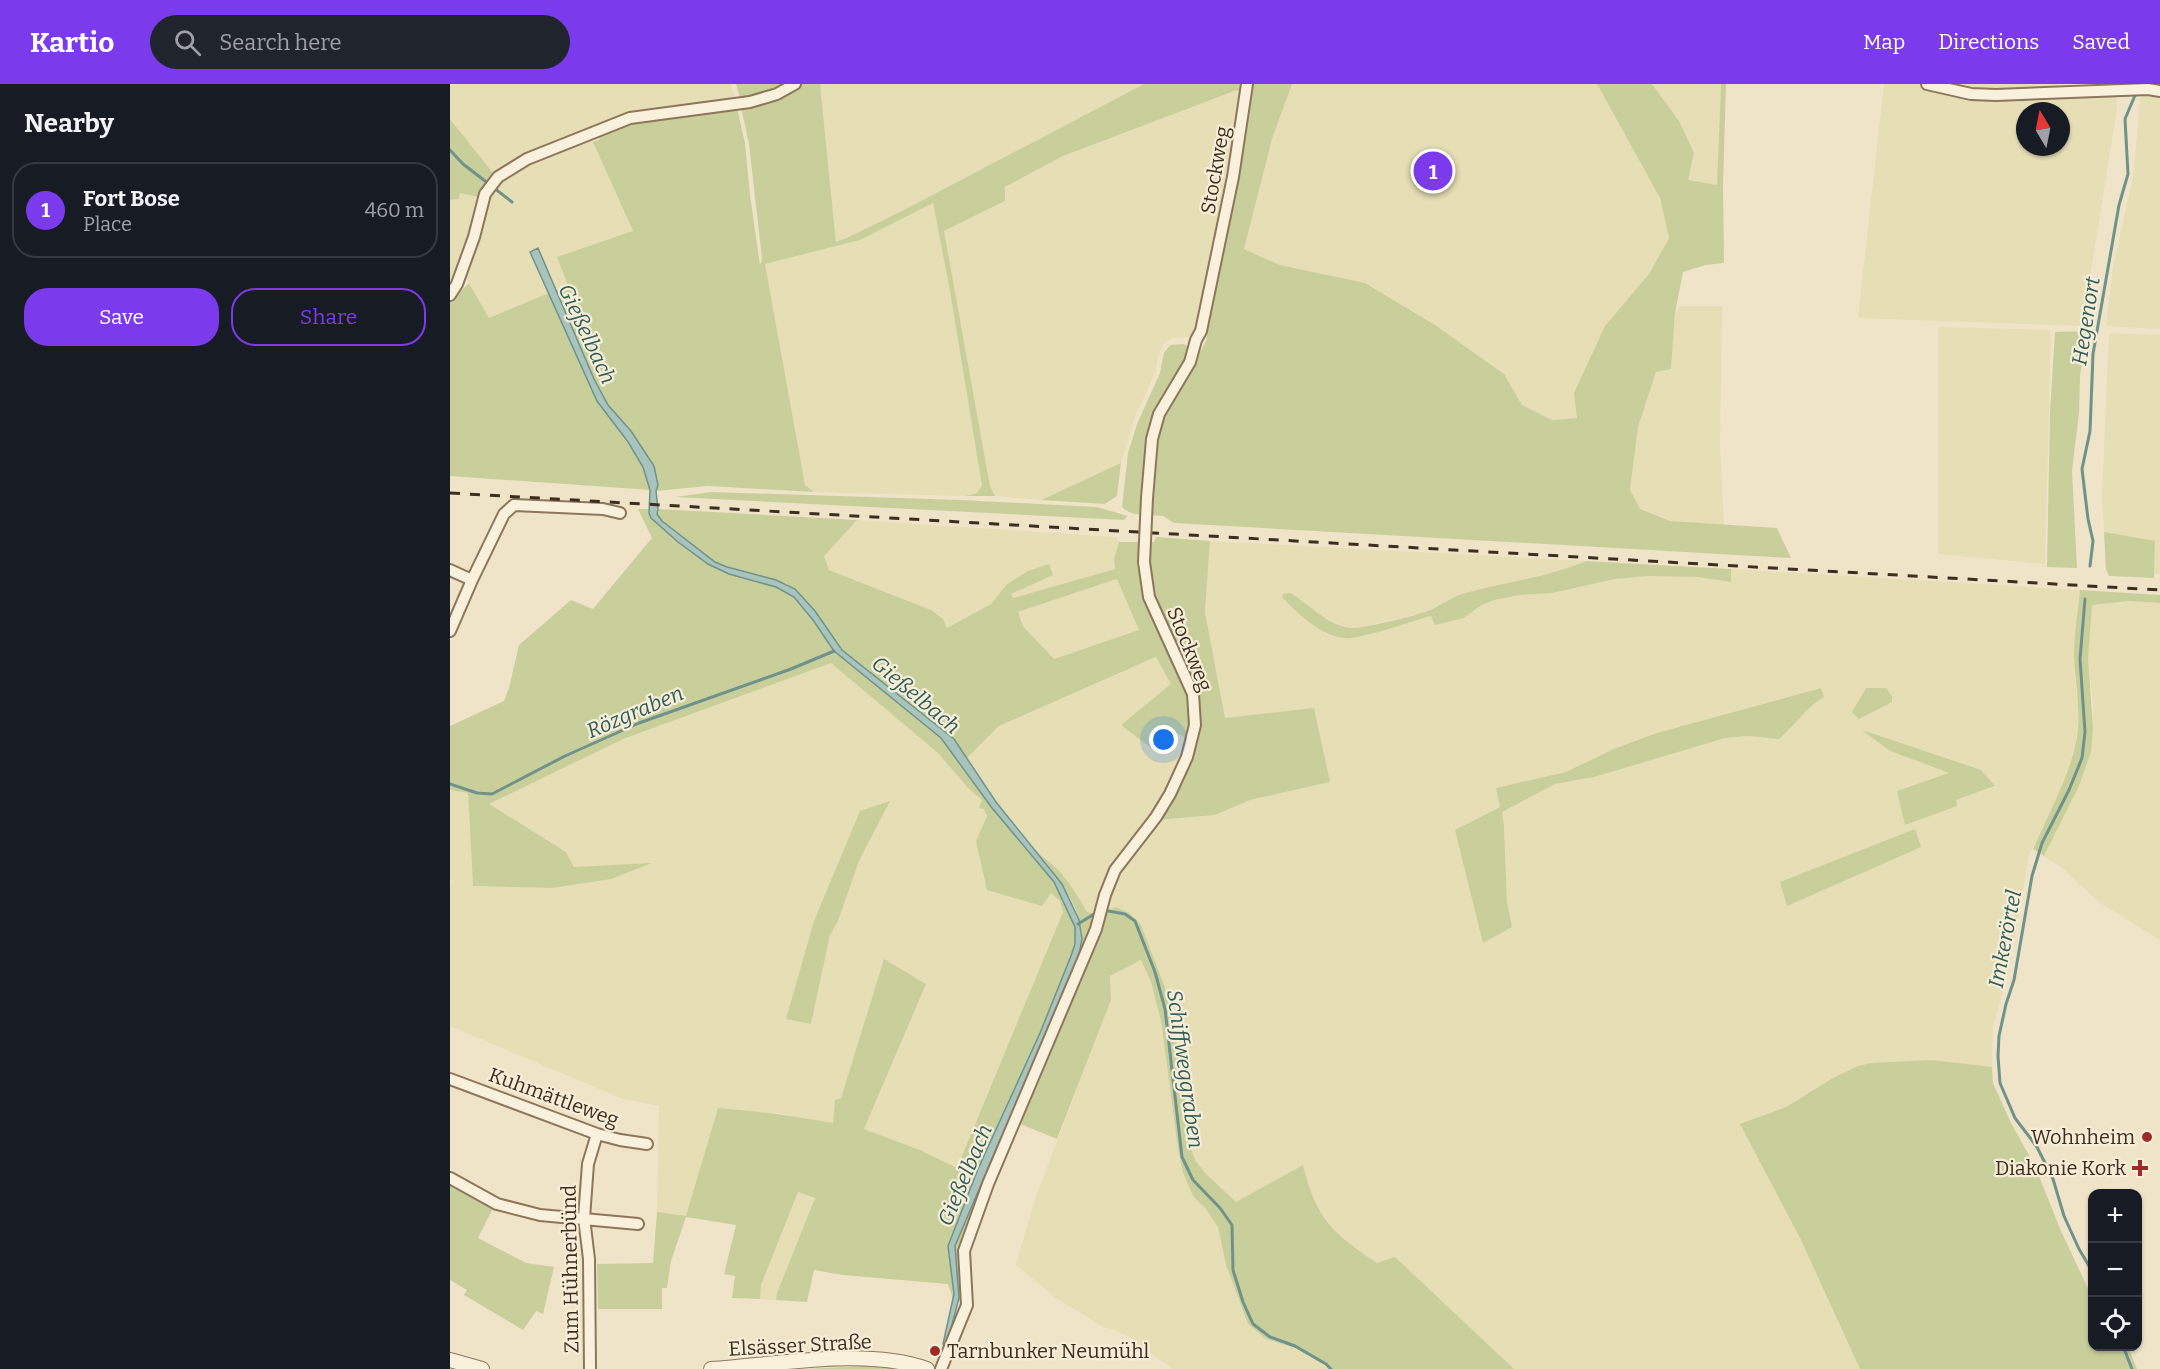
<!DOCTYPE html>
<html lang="en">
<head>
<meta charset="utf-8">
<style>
	body { margin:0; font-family:Bitter,serif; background:#20242c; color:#f1f3f6 }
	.controls { position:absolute; right:18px; bottom:18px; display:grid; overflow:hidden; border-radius:12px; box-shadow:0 2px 4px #0004 }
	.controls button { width:54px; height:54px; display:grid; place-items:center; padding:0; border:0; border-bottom:2px solid #363941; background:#171b24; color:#f1f3f6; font:30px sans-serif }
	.compass { position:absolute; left:1566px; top:18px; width:54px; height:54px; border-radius:50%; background:#171b24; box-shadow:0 2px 4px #0004; rotate:350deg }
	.you { position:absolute; left:714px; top:656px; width:21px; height:21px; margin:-15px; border:4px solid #fff; border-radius:50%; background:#1a73e8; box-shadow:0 0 0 9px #1a73e833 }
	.badge { display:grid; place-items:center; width:39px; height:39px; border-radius:50%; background:#7c3aed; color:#fff; font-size:20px; font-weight:700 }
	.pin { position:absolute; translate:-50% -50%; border:3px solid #fff; box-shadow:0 2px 6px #0006 }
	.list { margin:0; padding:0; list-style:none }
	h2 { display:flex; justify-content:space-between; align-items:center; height:78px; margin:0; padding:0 24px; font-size:26px }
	h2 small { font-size:20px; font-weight:400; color:#9ea1a6 }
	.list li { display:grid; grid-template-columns:39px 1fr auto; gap:18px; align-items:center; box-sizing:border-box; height:96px; margin:0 12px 12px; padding:0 12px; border:2px solid #363941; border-radius:24px }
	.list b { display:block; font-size:22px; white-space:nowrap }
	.list p { margin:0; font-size:20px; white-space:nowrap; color:#9ea1a6 }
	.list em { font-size:20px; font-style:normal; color:#9ea1a6 }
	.actions { display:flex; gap:12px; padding:18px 24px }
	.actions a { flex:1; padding:14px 0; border:2px solid #7c3aed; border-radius:24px; text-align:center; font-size:21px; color:#7c3aed }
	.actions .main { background:#7c3aed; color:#fff }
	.icon { flex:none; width:33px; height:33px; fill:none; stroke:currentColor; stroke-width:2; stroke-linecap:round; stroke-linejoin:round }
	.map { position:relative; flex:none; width:1710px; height:1285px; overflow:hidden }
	header { display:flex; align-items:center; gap:36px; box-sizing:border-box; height:84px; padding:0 30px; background:#7c3aed; color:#fff }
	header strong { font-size:28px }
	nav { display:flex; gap:33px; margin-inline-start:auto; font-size:21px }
	.search { width:420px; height:54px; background:#20242c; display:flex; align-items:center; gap:15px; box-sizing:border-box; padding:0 21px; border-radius:33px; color:#9ea1a6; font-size:22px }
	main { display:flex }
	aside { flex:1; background:#171b24 }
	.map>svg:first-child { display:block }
	.farmland { fill:#e6deb5; fill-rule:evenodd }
	.green { fill:#c9cf9b; fill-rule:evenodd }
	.water { fill:#a9c4bc; stroke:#6f938a; stroke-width:1.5 }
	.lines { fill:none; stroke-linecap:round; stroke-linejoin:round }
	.stream { stroke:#6f938a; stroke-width:3 }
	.minor-casing { stroke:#8d765c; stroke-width:14 }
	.tertiary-casing { stroke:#8d765c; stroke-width:16 }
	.minor { stroke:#faf1dc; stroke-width:10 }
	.tertiary { stroke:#faf1dc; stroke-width:14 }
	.rail { stroke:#3d2e20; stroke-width:3; stroke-dasharray:10 10; stroke-linecap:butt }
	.minor-bridge-casing { stroke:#8d765c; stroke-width:14; stroke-linecap:butt }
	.minor-bridge { stroke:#faf1dc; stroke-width:10 }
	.poi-dot { fill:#9e2a2b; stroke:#f7eed8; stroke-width:2 }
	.labels { text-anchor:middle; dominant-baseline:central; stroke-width:4.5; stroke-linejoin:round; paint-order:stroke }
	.street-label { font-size:20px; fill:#3d2e20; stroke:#f7eed8 }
	.poi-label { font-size:20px; fill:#3d2e20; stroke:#f7eed8; text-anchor:end }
	.water-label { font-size:21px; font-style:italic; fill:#2f5d5a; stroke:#f7eed8 }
</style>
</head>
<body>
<header>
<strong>Kartio</strong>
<div class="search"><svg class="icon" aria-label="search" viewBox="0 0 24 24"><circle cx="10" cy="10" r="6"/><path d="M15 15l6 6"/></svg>Search here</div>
<nav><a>Map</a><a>Directions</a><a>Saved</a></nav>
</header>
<main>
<aside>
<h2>Nearby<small></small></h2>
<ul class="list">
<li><span class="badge">1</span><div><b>Fort Bose</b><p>Place</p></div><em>460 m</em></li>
</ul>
<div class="actions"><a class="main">Save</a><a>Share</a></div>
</aside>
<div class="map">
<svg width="1710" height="1285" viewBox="0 0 1710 1285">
	<rect width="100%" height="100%" fill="#f0e4c8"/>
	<!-- farmland -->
	<path class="farmland" d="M0 0H281L285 15 139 47 183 148 107 173 119 202 39 234 10 182 0 205V116L9 115 10 109 43 89 0 35Z
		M370 0H694L450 128 399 153 386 158Z
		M842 0H1147L1210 114 1219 154 1199 190 1155 242 1127 334 1102 336 1072 321 1054 290 985 241 915 199 830 181 794 165 822 55Z
		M1202 0H1271L1267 101 1238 96Z
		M1434 0H1468L1511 13 1666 12 1667 25 1632 242 1408 234ZM1575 27H1611V63H1575Z
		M1489 0H1608L1610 6 1539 9Z
		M787 6 793 11 779 92 748 247 741 253 722 254 714 259 708 272 706 287 685 333 671 379 591 416 545 412 540 402 494 147 555 117V103L613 72Z
		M1691 9 1710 12V245L1656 242 1663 183 1683 93Z
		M481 118 483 119 500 207 532 402 527 409 515 412 364 408 355 401 315 180 410 156Z
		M1230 222H1272L1270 361 1274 441 1220 437 1190 425 1180 406 1188 343 1206 288 1221 284 1225 229Z
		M1488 243 1601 246 1595 480 1488 470Z
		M1659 249 1710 251V490H1704L1705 458 1654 448 1652 412Z
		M407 436 666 453 669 458 664 475 665 485 563 515 557 500 541 520 497 544 493 535 481 526 379 486 374 472Z
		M760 457 1136 477 1114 487 1049 501 987 522 977 528 906 544 893 542 867 530 845 512 832 513 907 552 981 532 986 540 1014 534 1030 522 1044 516 1070 511 1102 509 1165 495 1198 492 1248 493 1281 498V485L1630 506 1624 567 1625 597 1629 629 1626 657 1615 697 1579 771 1560 881 1543 943 1542 983 1483 976 1356 1010 1336 1023 1291 1040 1350 1154 1410 1285H1064L927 1179 898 1159 883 1144 868 1125 860 1110 853 1081 786 1118 756 1090 745 1076 739 1058 728 967 716 906 691 841 662 824 658 827 644 830 637 828 631 817 596 773 585 768 546 718 516 675 549 642 707 573 722 600 671 641 722 647 744 658 707 736 765 731 800 716 879 698 864 625 775 634 755 528ZM1370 604 1374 613 1353 629 1341 645 1329 655 1298 652 1275 654 1233 665 1144 693 1105 700 1052 728 1054 742 1057 818 1060 838 1005 746 1050 723 1047 704 1116 688 1166 664 1207 649ZM1414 647 1545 702V703L1505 716 1507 722 1447 707 1500 690 1440 667Z
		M667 495 690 546 603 575 573 541 568 528Z
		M1679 517 1710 519V856L1650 819 1612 784 1594 772 1629 702 1641 668 1643 623 1638 574 1642 521Z
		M381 578 488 669 519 705 532 716 537 732 526 757 608 814 613 822V828L507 1084 470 1066 414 1045 476 900 434 875 391 1014 385 1016 383 1039 327 1029 313 1030 302 1027 268 1024 236 1133 207 1128 209 1022 173 1015 0 942V805L2 797 0 796V706L18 709 23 802 102 804 200 779 124 784 116 768 38 720 173 655ZM439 717 409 777 388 837 380 851 361 940 336 935 364 837Z
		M691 876 701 898 711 937 728 1065 733 1089 743 1112 756 1125 768 1143 776 1181 798 1240 816 1255 845 1264 876 1281 878 1285H723L677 1252 663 1245 655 1244 606 1214 566 1181 585 1115 661 916 660 892Z
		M348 1108 365 1114 327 1209 326 1216 310 1215 311 1201Z"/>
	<!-- green -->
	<path class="green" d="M286 0H342L327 7 293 15 289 11Z
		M352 0H370L386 158 399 153 450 128 694 0H793V11L787 6 613 72 555 103V117L494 147 540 402 545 412H515L527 409 532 402 500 207 483 119 410 156 315 180 355 401 364 408 258 402 206 407 204 382 181 347 158 321 144 295 106 207 118 201 107 173 183 147 143 58 150 55 147 50 178 38 287 24 295 59 300 111 310 181 312 175 299 60 291 23Z
		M802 0H842L822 55 794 165 830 181 915 199 985 241 1054 290 1072 321 1102 336 1127 334 1124 309 1155 242 1199 190 1219 154 1210 114 1147 0H1202L1229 37 1244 69 1238 96 1267 101 1271 0H1276L1273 103 1274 179 1256 181 1233 188 1225 229 1221 285 1206 288 1188 343 1180 406 1190 425 1220 437 1327 444 1341 474 724 439 713 432 701 431 705 366 714 335 756 257 790 83Z
		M0 35 43 89 29 113 10 109 9 115 0 116Z
		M19 199 39 234 99 209 147 317 188 374 193 383 200 406 0 392V218Z
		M1638 247 1630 291 1629 329 1622 386 1627 484 1597 483 1600 328 1605 248Z
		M734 260 740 265V269L713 316 694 430C685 431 678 429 672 423L678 369 687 340 710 289 714 269 720 261Z
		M671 379 667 412 655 420 591 416Z
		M262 408 511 416 647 423 678 432 674 436 225 413Z
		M188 425H200L199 429 205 438 258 480 279 490 326 503 344 513 363 536 384 567 491 654 542 724 604 798 625 843V860L621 872 590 949 529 1085 498 1162 503 1198V1215L498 1200 393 1191 364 1186 357 1218 326 1216 327 1209 365 1114 348 1108 311 1201 310 1215 282 1214 285 1192 274 1190 286 1141 236 1133 221 1177 217 1204H212V1225H148L147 1180 203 1179 207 1128 236 1132 268 1024C307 1027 344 1032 383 1039L385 1016 391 1014 434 875 476 900 414 1045 470 1066 507 1084 613 828 610 817 601 809 592 822 537 806 526 757 537 732 534 725 529 724 532 716 519 705 488 669 381 579 173 655 39 720 116 768 124 783 202 779 161 795 102 804 23 802 18 709 0 706V642L54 617 59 604 69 561 121 516 143 525 202 454Z
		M208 425 407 436 374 472 379 486 481 526 493 535 497 544 541 520 557 500 578 487 599 480 603 491 561 510 563 514 665 485 664 475 669 458H704L706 453 760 457 755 528 775 634 864 624 880 698 800 716 765 731 707 736 744 658 722 647 701 664 671 641 721 600 706 573 549 642 516 675 504 655 496 648 392 566 337 500 277 483 265 478 212 437 206 430ZM667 495 689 546 604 575 573 542 568 528Z
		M1654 448 1705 457 1704 494 1659 492 1656 486Z
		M1136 477 1281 485V498L1248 493 1198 492 1165 495 1102 509 1070 511 1044 516 1030 522 1014 534 985 541 981 532C962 537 910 556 894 554 870 551 847 529 832 513L833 510 840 509C861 521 877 542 903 544 914 544 964 532 975 528 988 524 999 514 1012 510 1053 498 1097 494 1136 477Z
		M1630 506 1710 511V519L1679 517 1642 521 1638 574 1643 644 1641 668 1629 702 1594 772 1583 765C1598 730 1618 696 1626 658 1632 629 1625 600 1624 571 1624 550 1628 528 1630 506Z
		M1371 604 1374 613C1354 625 1346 641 1329 655L1298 652 1275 654 1144 693 1105 700 1052 728 1054 742 1057 818 1062 843 1033 859 1005 746 1050 723 1046 704 1116 688 1166 664 1207 649Z
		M1416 604H1436L1442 612V618L1409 635 1402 628Z
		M1412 646 1531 686 1545 702 1506 716 1507 722 1455 741 1447 707 1499 689 1440 667Z
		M440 717 409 777 388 837 380 851 361 940 336 935 364 837 410 727Z
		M1465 745 1471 763 1337 822 1330 798Z
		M585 768C607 779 625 806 637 828L645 830 666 823 679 829 691 841 716 906 728 967 739 1058 745 1076 756 1090 786 1118 853 1081C866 1134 882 1149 927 1179L945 1173 1064 1285H878L876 1281 845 1264 816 1255 798 1240 776 1181 768 1143 756 1125 743 1112 733 1089 728 1065 711 937 701 898 691 876 660 892 661 916 607 1055 563 1037 537 1094 516 1143 509 1168 512 1217H509L505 1162 632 861C635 825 607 793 585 768Z
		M1483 976 1542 983 1543 999 1560 1037 1585 1082 1611 1147 1642 1213V1262L1678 1263 1687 1285H1410L1350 1154 1290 1040 1336 1023 1383 994 1408 982 1421 979Z
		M0 1100 43 1124 28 1154 76 1179 104 1183 93 1230 86 1227 73 1246 14 1211 17 1206 0 1196Z
		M416 1282 450 1285H354Z"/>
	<!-- water -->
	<path class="water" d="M88 164 144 295 158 321 181 347 204 382 208 401 206 407 208 425 207 430 212 437 265 478 277 483 326 496 345 505 365 527 392 566 504 655 546 718 612 800 629 836 632 855 629 871 505 1162 509 1214 497 1260H493L504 1210 498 1162 528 1085 590 949 621 872 625 860V843L604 798 542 724 491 654 384 567 363 536 344 513 326 503 279 490 258 480 228 458 201 434 199 429 200 406 193 383 178 358 147 317 80 168Z"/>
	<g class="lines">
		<!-- stream -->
		<path class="stream" d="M0 66 13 80 39 100
			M44 104 62 118
			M1640 482 1643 457 1638 435 1632 385 1640 347 1643 270 1669 121 1678 90 1675 35 1686 9
			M1635 515 1630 575 1635 648 1632 674 1619 706 1592 759 1582 792 1564 896 1556 920 1549 952 1548 972 1550 999 1565 1034 1587 1063 1603 1095 1614 1132 1629 1165 1642 1187
			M0 700 27 709 42 710 115 672 189 639 341 585 384 567
			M658 827 675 830 685 837 705 888 715 925 732 1073 743 1096 770 1124 782 1141 783 1186 793 1218 803 1240 820 1253 845 1262 876 1280 881 1285
			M628 840 644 830
			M1673 1262 1682 1285"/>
		<!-- minor casing -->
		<g class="minor-casing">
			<path id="minor" d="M1477 0 1521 10 1546 11 1698 5 1710 7
				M0 211 7 200 24 153 35 110 48 93 77 75 180 34 300 18 327 10 345 0
				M697 414 702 355 709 330 740 278 746 256 751 247 783 93 797 0
				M0 486 22 496 54 430 64 421 153 425 170 429
				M0 547 22 496
				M0 995 147 1050 170 1056 197 1060
				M0 1094 47 1120 90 1131 188 1140
				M140 1285 139 1175 134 1134 138 1080 147 1050
				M491 1285 517 1221 514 1167 538 1100 646 845 655 811 665 786 706 733 720 710 737 673 745 641 743 610 699 513 694 478"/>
		</g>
		<!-- tertiary casing -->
		<g class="tertiary-casing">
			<path id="tertiary" d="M0 1276 32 1285
				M261 1285C327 1281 414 1263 477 1285"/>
		</g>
		<!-- minor -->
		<use href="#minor" class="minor"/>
		<!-- tertiary -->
		<use href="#tertiary" class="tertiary"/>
		<!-- rail -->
		<path class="rail" d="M0 409 1710 506"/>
		<!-- minor-bridge casing -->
		<g class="minor-bridge-casing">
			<path id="minor-bridge" d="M694 478 697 414"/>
		</g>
		<!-- minor-bridge -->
		<use href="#minor-bridge" class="minor-bridge"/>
	</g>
	<!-- markers -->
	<g class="poi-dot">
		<circle cx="1697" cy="1053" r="6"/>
		<path d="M1687 1075h6v6h6v6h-6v6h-6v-6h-6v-6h6z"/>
		<circle cx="485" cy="1267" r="6"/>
	</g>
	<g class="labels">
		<!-- street labels -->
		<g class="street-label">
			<text transform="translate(765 86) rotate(-80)">Stockweg</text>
			<text transform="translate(740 565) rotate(68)">Stockweg</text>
			<text transform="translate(104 1013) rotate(20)">Kuhmättleweg</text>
			<text transform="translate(120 1185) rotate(-91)">Zum Hühnerbünd</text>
			<text transform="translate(350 1261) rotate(-3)">Elsässer Straße</text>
		</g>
		<!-- poi labels -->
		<g class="poi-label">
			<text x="1685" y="1053">Wohnheim</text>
			<text x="1676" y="1084">Diakonie Kork</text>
			<text x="497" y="1267" text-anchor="start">Tarnbunker Neumühl</text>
		</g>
		<!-- water labels -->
		<g class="water-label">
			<text transform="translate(1636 237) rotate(-81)">Hegenort</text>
			<text transform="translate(137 250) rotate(65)">Gießelbach</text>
			<text transform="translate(466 611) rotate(40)">Gießelbach</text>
			<text transform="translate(185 628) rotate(-23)">Rözgraben</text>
			<text transform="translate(1555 855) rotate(-79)">Imkerörtel</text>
			<text transform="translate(735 985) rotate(82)">Schiffweggraben</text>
			<text transform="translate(515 1091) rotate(-67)">Gießelbach</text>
		</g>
	</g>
</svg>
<div class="controls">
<button>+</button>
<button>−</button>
<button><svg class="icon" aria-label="locate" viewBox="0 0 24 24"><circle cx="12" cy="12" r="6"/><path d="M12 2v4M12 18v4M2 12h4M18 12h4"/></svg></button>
</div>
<svg class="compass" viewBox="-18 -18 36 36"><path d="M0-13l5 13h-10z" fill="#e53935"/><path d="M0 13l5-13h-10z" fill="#9ea1a6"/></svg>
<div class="you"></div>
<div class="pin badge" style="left:983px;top:87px">1</div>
</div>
</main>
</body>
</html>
